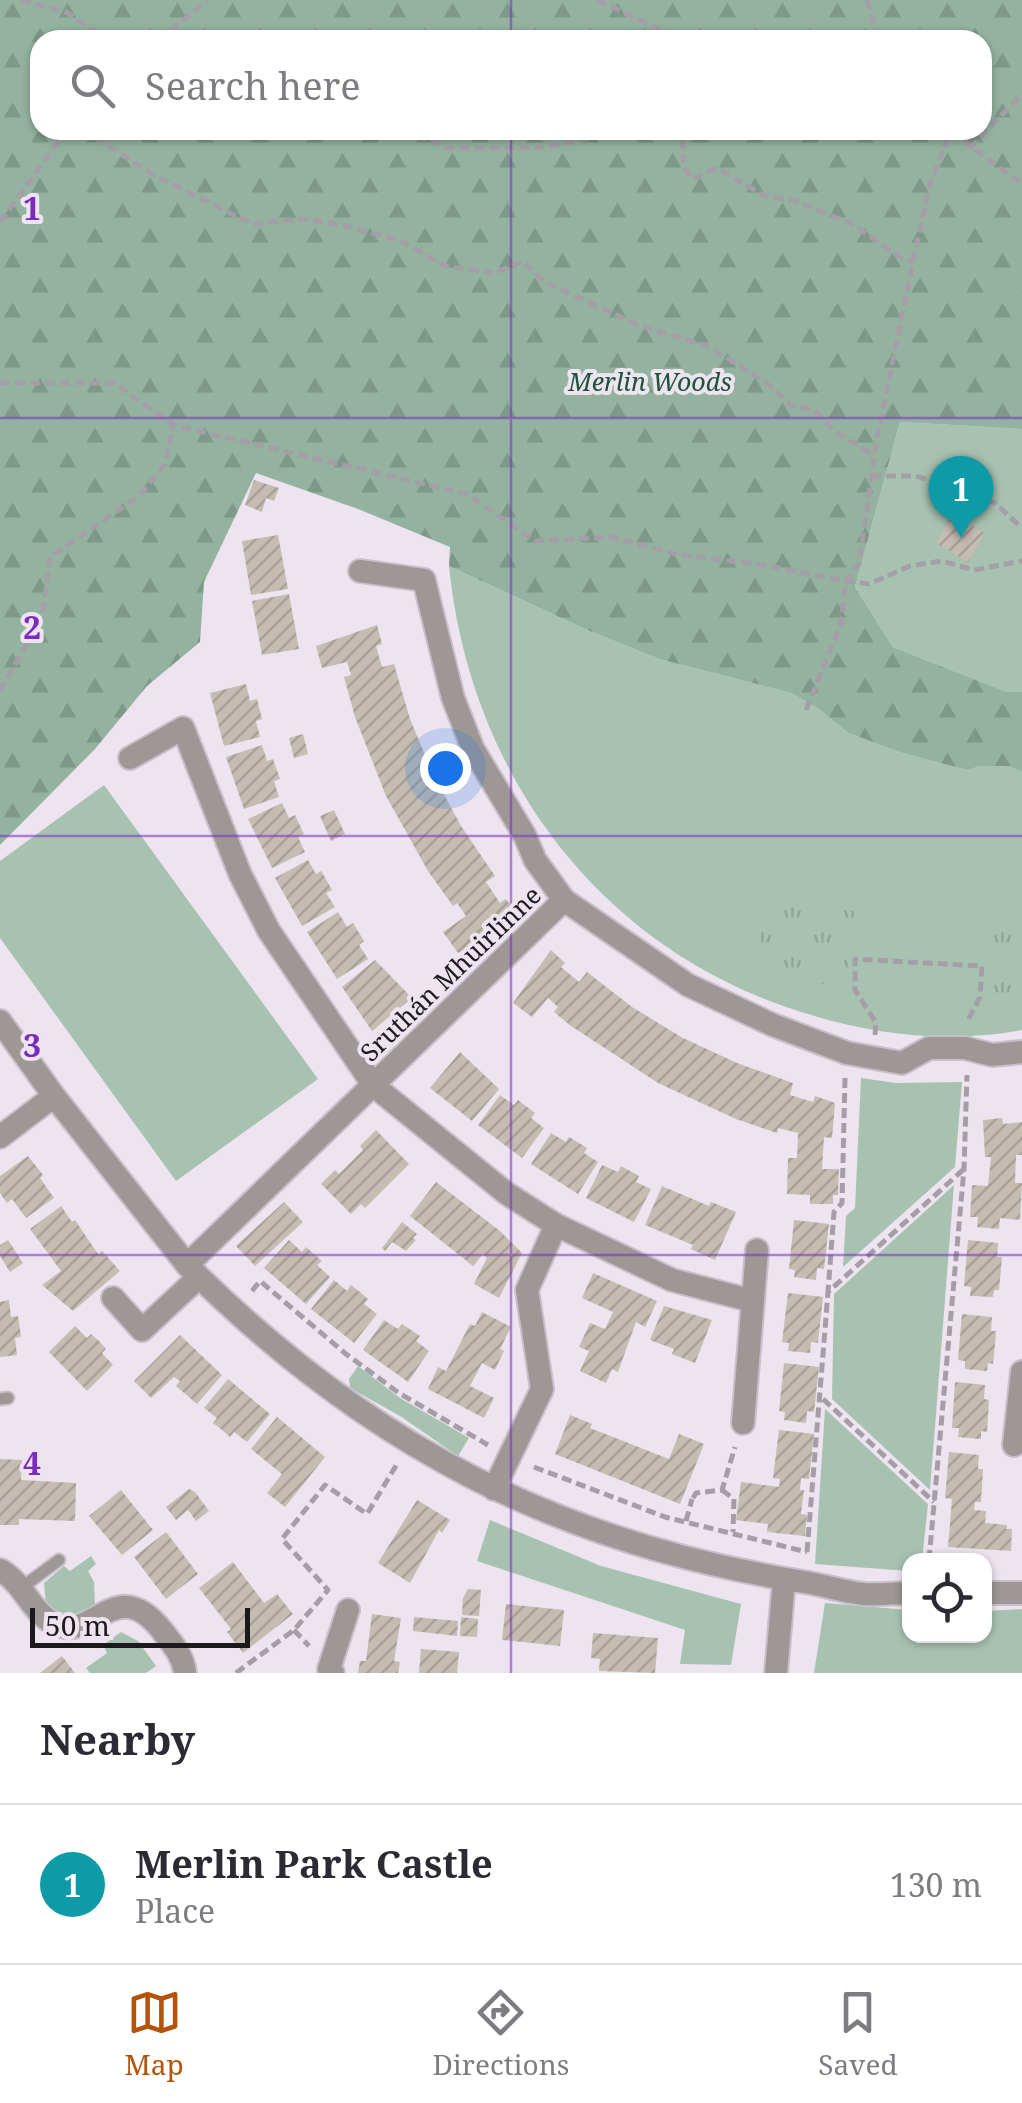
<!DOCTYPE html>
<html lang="en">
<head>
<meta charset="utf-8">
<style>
	body { margin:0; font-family:"Noto Serif",serif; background:#f7f7f7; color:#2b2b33 }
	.controls { position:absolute; right:30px; bottom:30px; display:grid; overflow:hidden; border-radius:20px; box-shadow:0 2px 8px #0004 }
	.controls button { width:90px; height:90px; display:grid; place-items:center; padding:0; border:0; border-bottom:2px solid #e1e1e2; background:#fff; color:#2b2b33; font:50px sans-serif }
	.scale { position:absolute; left:30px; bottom:25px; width:220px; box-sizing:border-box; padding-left:10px; border:5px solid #1c191d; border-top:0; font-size:28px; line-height:35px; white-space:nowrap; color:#1c191d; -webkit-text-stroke:8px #ede4ef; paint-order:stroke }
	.you { position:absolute; left:445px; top:768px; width:35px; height:35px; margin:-25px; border:8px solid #fff; border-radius:50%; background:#1a73e8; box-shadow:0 0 0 15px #1a73e833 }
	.badge { display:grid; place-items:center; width:65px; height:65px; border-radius:50%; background:#b45309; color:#fff; font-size:32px; font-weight:700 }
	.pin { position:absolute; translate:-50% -82px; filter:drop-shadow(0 2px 5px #0008) }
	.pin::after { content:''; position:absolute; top:52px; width:35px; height:30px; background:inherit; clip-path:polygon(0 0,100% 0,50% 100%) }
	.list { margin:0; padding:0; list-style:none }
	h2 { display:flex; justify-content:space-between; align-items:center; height:130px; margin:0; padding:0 40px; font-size:42px }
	h2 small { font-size:32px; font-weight:400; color:#7c7c81 }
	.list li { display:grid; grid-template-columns:65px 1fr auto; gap:30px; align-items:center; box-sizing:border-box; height:160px; padding:0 40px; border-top:2px solid #e1e1e2 }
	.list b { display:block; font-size:38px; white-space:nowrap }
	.list p { margin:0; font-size:32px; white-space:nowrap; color:#7c7c81 }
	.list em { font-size:32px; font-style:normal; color:#7c7c81 }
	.icon { flex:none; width:55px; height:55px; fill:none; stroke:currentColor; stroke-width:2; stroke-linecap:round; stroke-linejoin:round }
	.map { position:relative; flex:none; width:1022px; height:1673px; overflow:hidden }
	.search { position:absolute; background:#fff; box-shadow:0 2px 8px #0004; left:30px; right:30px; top:30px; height:110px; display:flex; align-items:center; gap:25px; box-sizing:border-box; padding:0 35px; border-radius:30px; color:#7c7c81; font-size:38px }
	.sheet { height:290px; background:#fff }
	nav { display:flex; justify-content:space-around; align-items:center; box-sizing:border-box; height:140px; border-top:2px solid #e1e1e2; background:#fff; font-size:28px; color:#7c7c81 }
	nav a { display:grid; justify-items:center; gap:5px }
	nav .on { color:#b45309 }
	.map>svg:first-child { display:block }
	.green { fill:#a8c2b2 }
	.forest { fill:url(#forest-firs); fill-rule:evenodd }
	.park { fill:url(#park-tufts) }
	.building { fill:url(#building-hatch) }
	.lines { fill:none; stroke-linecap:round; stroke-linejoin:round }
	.service-casing { stroke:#c7bfc9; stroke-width:15 }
	.minor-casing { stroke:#c7bfc9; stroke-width:26 }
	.path { stroke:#a59ea7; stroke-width:5; stroke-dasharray:10 5; stroke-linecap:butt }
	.service { stroke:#9d9895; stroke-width:11 }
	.minor { stroke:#9d9895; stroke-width:22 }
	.grid { fill:none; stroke:#7b2cbf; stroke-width:2.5; stroke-opacity:0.55 }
	.labels { text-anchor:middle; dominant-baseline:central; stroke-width:8; stroke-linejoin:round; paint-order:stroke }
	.park-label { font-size:25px; font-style:italic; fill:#1d543a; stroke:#ede4ef }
	.street-label { font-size:25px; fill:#1c191d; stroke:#ede4ef }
	.grid-label { font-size:32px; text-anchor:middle; font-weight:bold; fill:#7b2cbf; stroke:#ede4ef; stroke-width:8; stroke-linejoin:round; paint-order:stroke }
</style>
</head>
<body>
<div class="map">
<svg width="1022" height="1673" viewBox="0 0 1022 1673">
	<defs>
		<pattern id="forest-firs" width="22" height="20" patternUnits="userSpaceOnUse" patternTransform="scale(2.5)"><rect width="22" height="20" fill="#93b3a0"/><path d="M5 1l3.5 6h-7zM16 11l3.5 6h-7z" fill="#7e9989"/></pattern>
		<pattern id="park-tufts" width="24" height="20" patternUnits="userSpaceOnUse" patternTransform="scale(2.5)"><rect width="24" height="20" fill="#a8c2b2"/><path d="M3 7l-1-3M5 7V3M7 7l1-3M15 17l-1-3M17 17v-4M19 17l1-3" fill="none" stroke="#90a699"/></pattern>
		<pattern id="building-hatch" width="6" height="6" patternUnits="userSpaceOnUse" patternTransform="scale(2.5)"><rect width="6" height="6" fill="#c5bcb2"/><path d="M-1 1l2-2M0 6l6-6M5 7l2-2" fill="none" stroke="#a9a199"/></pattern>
	</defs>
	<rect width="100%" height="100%" fill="#ede4ef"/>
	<!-- green -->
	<path class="green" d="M900 422 1022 429V692H1007L893 647 855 587Z
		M449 566 587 630 659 659 791 693 819 709 848 733 902 753 967 770 981 766H1009L1022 772V1030C945 1044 872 1035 798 1011 597 946 470 773 449 566Z
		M104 785 318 1079 176 1181 0 938V861Z
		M861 1078 896 1083 962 1082 955 1167 843 1267 846 1216 855 1208Z
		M954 1185 930 1490 832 1399 834 1294Z
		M358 1366 400 1398 469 1438 458 1456 400 1416 350 1388 349 1379Z
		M825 1409 928 1504 922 1560H910L909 1571 815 1564Z
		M490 1520 601 1566 741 1604 731 1665 680 1664 685 1630 477 1561Z
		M91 1556 96 1564 88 1571 94 1582 95 1606C75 1617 65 1619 46 1605L44 1583 64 1566 70 1571Z
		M825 1603 909 1610 910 1636H984L985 1611 1022 1609V1673H814Z
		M121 1632 138 1641 156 1666 146 1673H90L86 1668 107 1653 103 1645Z"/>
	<!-- forest -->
	<path class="forest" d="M0 0H1022V429L900 422 855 587 893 647 1007 692H1022V772L1009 766H981L967 770 902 753 848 733 819 709 791 693 659 659 587 630 449 566 450 547 358 509 256 473 204 582 200 642 147 686 95 749 0 845ZM40 40H982V130H40Z"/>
	<!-- park -->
	<path class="park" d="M764 905 856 911 845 986 754 977Z
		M986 931 1022 933V996L989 995Z"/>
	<!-- building -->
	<path class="building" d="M254 480 279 488 274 501 266 498 262 512 245 505Z
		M953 514 985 533 968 562 936 543Z
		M278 535 288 589 251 595 242 541Z
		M289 594 299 649 262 655 252 601Z
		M377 625 382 644 376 646 382 667 394 664 410 719 433 774 461 826 495 876 486 882 500 903 506 899 518 916 458 953 443 932 466 916 457 903 453 906 428 871 386 796 355 717 344 677 351 675 347 662 322 668 316 646Z
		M246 684 250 701 257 699 262 719 256 721 260 737 224 746 210 693Z
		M303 734 308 754 294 758 289 738Z
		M262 745 267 761 273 759 280 779 274 781 279 797 244 809 226 757Z
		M282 803 289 818 295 815 304 834 298 837 305 852 272 868 248 819Z
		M334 810 345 834 331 841 320 816Z
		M308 860 316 874 321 871 327 881 332 890 326 893 335 907 302 926 275 878Z
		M338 912 347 927 353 923 364 941 359 945 368 959 337 979 307 932Z
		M551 950 565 963 561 967 579 982 587 972 632 1007 683 1038 737 1063 793 1083 790 1095 813 1102 815 1096 835 1103 832 1138 824 1137 822 1169H839L838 1195H833V1204H810V1195L787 1194 788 1158H797L798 1133 778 1128 777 1133 736 1119 658 1083 571 1026 554 1012 558 1007 548 998 532 1017 513 1003Z
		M375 960 412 998 372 1031 342 987Z
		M460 1052 499 1089 472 1121 430 1088Z
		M500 1095 514 1105 518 1100 527 1107 535 1113 531 1118 544 1128 522 1158 478 1125Z
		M1002 1118 1003 1124 1022 1122V1155H1016L1015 1183H1022L1020 1220 1000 1218 999 1229 977 1227 978 1217H970L972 1185 988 1186 991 1157H985L983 1120Z
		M376 1130 409 1164 365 1208 361 1204 351 1214 321 1184 335 1170 339 1174 363 1150 360 1146Z
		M551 1133 566 1142 569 1137 579 1143 587 1148 584 1153 598 1162 578 1194 531 1164Z
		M28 1156 43 1175 40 1178 54 1198 26 1218 12 1199 7 1203 0 1193V1176Z
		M602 1165 618 1172 621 1166 639 1176 636 1182 651 1189 634 1222 586 1198Z
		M436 1182 500 1231 522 1253 499 1298 474 1284 487 1258 483 1254 473 1266 410 1216Z
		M662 1186 709 1206 711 1202 736 1212 715 1260 691 1249 693 1245 645 1225Z
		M284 1202 303 1222 255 1266 236 1246Z
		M61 1206 72 1222 75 1220 98 1254 102 1251 120 1271 73 1311 42 1285 61 1271 30 1229Z
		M794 1220 829 1224 824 1269 817 1268 816 1280 794 1277 795 1270 789 1269Z
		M402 1222 417 1234 413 1238 416 1240 406 1251 392 1242 385 1251 382 1248Z
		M8 1240 23 1263 10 1272 0 1256V1245Z
		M289 1240 302 1252 306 1247 322 1261 317 1265 330 1277 306 1304 264 1268Z
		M968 1240 998 1243 997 1257H1002L999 1290H994L993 1297 970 1296 971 1287 964 1286Z
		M593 1273 657 1301 645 1327 636 1322 618 1372 612 1369 606 1383 580 1371 589 1351 579 1347 590 1323 605 1329 613 1312 582 1298Z
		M334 1280 347 1291 351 1285 361 1293 368 1299 364 1304 377 1314 354 1343 311 1309Z
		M788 1293 823 1297 818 1343 811 1342 810 1353 788 1351 789 1343 782 1342Z
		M9 1300 11 1317 18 1316 21 1337 15 1338 17 1355 0 1357V1302Z
		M664 1306 712 1320 695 1363 672 1354 674 1349 650 1340Z
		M482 1312 511 1327 500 1349 504 1351 495 1370 482 1363 470 1386 494 1398 484 1418 428 1389 438 1367 446 1371 470 1324 475 1326Z
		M962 1314 992 1317 991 1331H996L995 1344 993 1364 988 1363 987 1371 965 1369V1361L958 1360Z
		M384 1320 398 1329 402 1324 420 1336 416 1341 429 1351 408 1382 363 1350Z
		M75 1326 87 1338 91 1334 100 1342 106 1349 102 1353 113 1365 87 1391 49 1352Z
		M180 1335 222 1375 197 1404 176 1386 180 1381 174 1377 151 1398 134 1381Z
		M784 1363 819 1367 814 1412 807 1411 806 1423 784 1420 785 1412 779 1411Z
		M228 1379 270 1414 247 1442 234 1432 230 1437 221 1429 213 1423 217 1418 204 1408Z
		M955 1382 985 1385 984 1399 989 1400 987 1432 981 1431V1439L958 1437 959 1428H952Z
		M570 1415 592 1424 590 1428 669 1459 679 1434 704 1444 680 1504 555 1454Z
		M277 1417 325 1457 285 1507 267 1493 282 1474 251 1449Z
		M779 1430 814 1434 809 1479 801 1478 800 1490H804L801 1514 807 1515 805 1536 767 1532 768 1524 736 1520 741 1482 779 1487 780 1479 773 1478Z
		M949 1452 979 1455 978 1469H983L981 1502H975L974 1510 986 1511 985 1523 1007 1525 1006 1529H1012L1011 1551 948 1547 952 1499 945 1498Z
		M0 1459 22 1460 21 1480 76 1483 75 1521 19 1519V1525H0Z
		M189 1489 195 1492 209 1511 196 1521 188 1510 176 1520 166 1507Z
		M121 1490 153 1530 122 1555 89 1516Z
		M417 1500 450 1520 442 1533 439 1530 410 1583 378 1563Z
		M166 1532 198 1574 166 1599 134 1557Z
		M233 1562 264 1603 277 1594 293 1614 243 1653 227 1632 231 1629 199 1588Z
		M468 1589 481 1590 479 1616 462 1615 463 1598Z
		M506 1604 564 1610 560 1646 502 1640Z
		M372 1614 401 1618 394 1661 400 1662 398 1673H358L360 1661H366Z
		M414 1617 458 1621 457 1636 413 1631Z
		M461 1617 478 1619 477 1637 460 1636Z
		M593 1633 658 1638 655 1673 599 1671 600 1659 591 1658Z
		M421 1649 459 1652 457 1673H419Z
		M62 1656 75 1673H40Z"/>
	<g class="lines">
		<!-- service casing -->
		<g class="service-casing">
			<path id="service" d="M0 1399 8 1398
				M21 1588 59 1560"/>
		</g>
		<!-- minor casing -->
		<g class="minor-casing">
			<path id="minor" d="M360 571 424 580 453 698 473 749 525 836 535 860 564 900 688 985 773 1025 847 1053 902 1063 929 1048H965L992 1055 1022 1052
				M130 758 183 728 240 874 269 931 374 1086 506 1193 556 1225 672 1280 753 1301
				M564 900 187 1265C365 1443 556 1543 804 1582 824 1585 844 1592 864 1594 879 1595 895 1593 910 1593
				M0 1021 54 1096 187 1265
				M0 1137 54 1096
				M113 1298 142 1330 199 1277
				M743 1423 757 1250
				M1014 1445 1022 1372
				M494 1489 542 1389 527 1290 556 1225
				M0 1570C24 1583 31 1613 55 1624 95 1643 116 1570 164 1633 174 1646 183 1656 185 1673
				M984 1593H1022
				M333 1673 329 1669 348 1610
				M776 1673 784 1580"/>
		</g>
		<!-- path -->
		<path class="path" d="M21 0 68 13 106 40
			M597 0 683 40
			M867 0 877 34 874 40
			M159 40 208 0
			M83 130 154 175 252 224 305 219 347 226 401 241 445 266 495 273 523 261 543 281 640 326 708 346 768 384 791 405 814 410 836 432 874 455
			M403 130 449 148H540L632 130
			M669 130 683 142V167L692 179 717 168 763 195 796 201 854 225 901 258 913 262
			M951 132 1022 184
			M970 148 1022 94
			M0 222 67 130
			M0 383H114L173 425 467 494 535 541 610 537 675 554 762 565 846 581 859 564 877 438 913 262 929 188 950 131
			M871 476H916L995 503 1022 528
			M0 691 42 617 50 557 139 496 165 464 173 425
			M806 710 841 624 846 581 869 584 910 566 942 561 974 570 1022 561
			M875 1035 876 1023 855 990V959L982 966 980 997 967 1022
			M845 1078 842 1203 834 1212 828 1292 964 1169
			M252 1291 260 1281 346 1354 399 1393 488 1445
			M823 1399 934 1502
			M534 1467 665 1517 807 1552
			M722 1490 734 1499 733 1532
			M693 1498 696 1493 722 1490 735 1447
			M686 1521 692 1499
			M807 1552 828 1292
			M929 1560 964 1169 967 1075
			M294 1630 309 1646
			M236 1673 294 1630 328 1590 282 1539 325 1485 367 1514 397 1464"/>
		<!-- service -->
		<use href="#service" class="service"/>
		<!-- minor -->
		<use href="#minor" class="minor"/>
	</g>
	<!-- grid -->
	<path class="grid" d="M511 0V40M511 130V1673M0 418H1022M0 836H1022M0 1255H1022"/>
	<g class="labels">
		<!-- park labels -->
		<g class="park-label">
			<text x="650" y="381">Merlin Woods</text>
		</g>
		<!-- street labels -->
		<g class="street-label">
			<text transform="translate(450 973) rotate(-44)">Sruthán Mhuirlinne</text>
		</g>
	</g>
	<g class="grid-label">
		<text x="32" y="220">1</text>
		<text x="32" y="639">2</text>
		<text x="32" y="1057">3</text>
		<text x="32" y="1475">4</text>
	</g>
</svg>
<div class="controls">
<button><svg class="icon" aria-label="locate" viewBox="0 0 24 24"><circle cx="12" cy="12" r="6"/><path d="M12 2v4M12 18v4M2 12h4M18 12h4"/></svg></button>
</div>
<div class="scale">50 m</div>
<div class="you"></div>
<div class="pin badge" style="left:961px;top:538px;background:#0f9aa8">1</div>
<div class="search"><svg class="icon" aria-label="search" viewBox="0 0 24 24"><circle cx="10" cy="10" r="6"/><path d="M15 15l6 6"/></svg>Search here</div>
</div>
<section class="sheet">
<h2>Nearby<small></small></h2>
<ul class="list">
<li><span class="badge" style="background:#0f9aa8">1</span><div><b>Merlin Park Castle</b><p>Place</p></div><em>130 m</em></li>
</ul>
</section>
<nav>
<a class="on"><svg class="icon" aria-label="map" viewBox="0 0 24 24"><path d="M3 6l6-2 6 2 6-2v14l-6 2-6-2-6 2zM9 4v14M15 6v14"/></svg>Map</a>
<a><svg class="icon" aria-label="directions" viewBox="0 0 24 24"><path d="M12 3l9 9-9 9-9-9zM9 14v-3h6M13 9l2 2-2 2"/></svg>Directions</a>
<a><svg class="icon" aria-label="saved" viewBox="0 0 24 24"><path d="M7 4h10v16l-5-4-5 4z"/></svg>Saved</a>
</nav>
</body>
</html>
